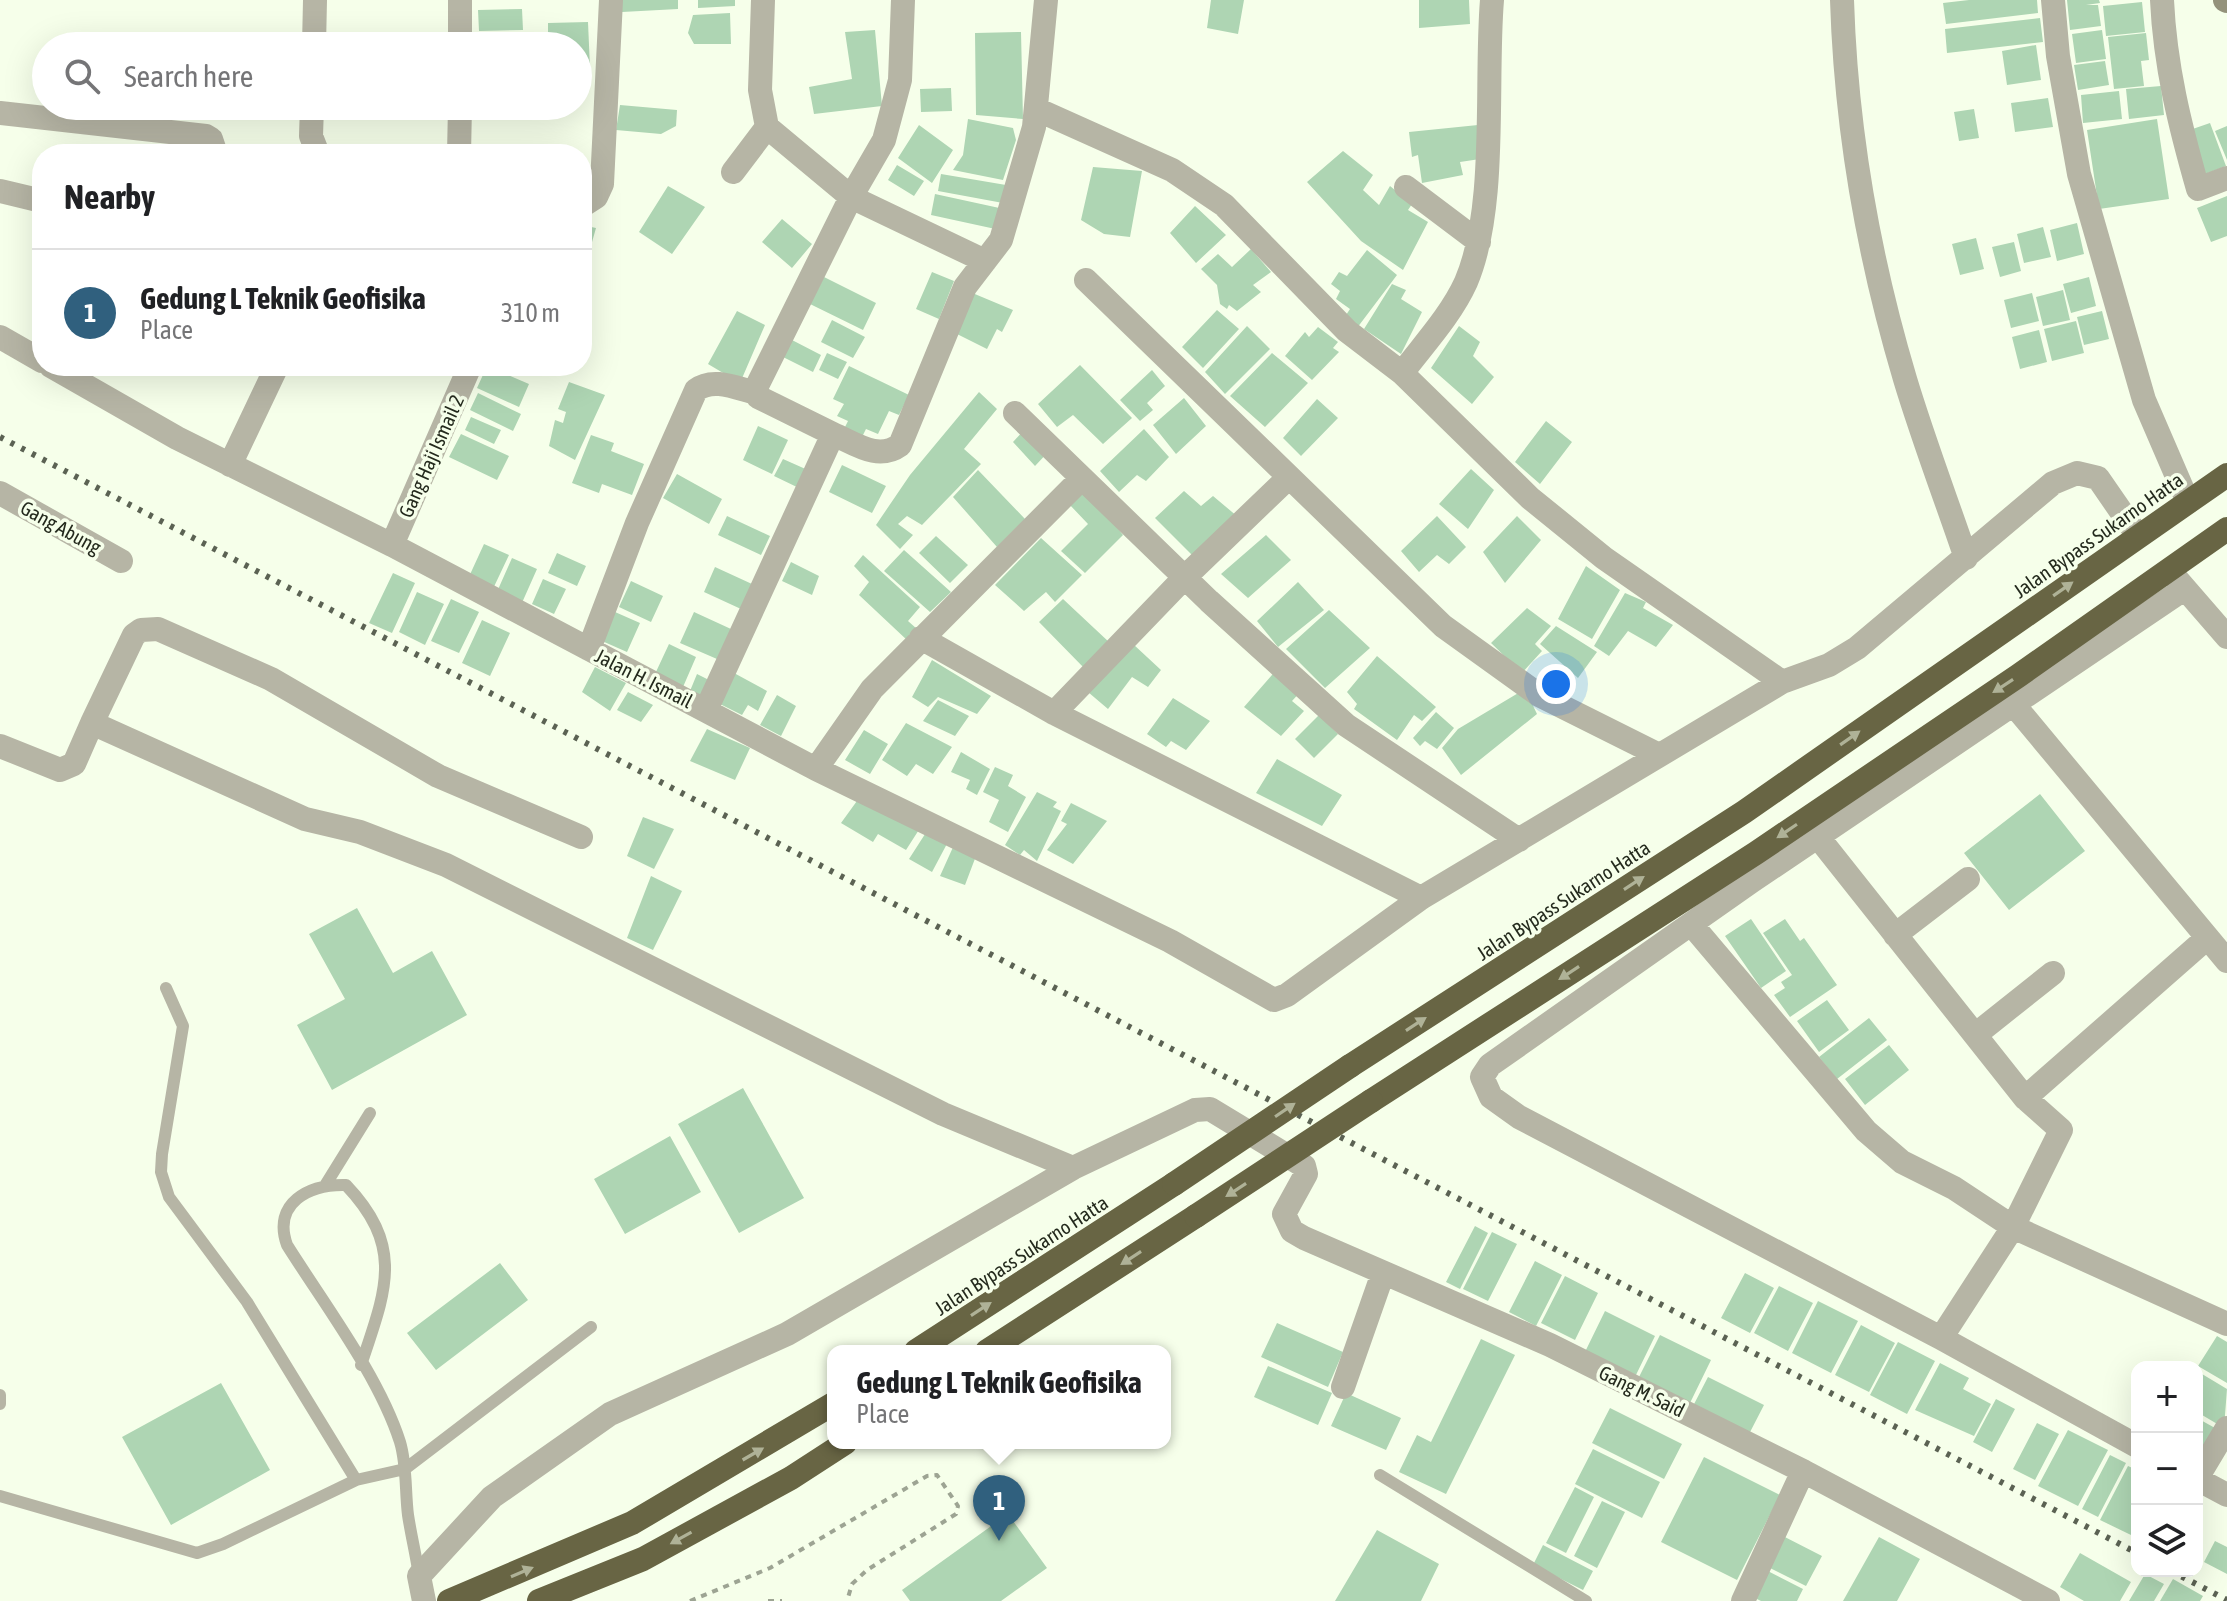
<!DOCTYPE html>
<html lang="en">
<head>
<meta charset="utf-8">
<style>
	body { margin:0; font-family:"Asap Condensed",sans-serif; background:#f6f6f6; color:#202124 }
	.controls { position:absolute; right:24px; bottom:24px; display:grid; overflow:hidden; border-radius:16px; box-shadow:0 8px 32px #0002 }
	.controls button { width:72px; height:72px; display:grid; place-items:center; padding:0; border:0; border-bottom:2px solid #e0e0e0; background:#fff; color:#202124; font:40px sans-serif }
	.you { position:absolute; left:1556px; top:684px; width:28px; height:28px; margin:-20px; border:6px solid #fff; border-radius:50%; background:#1a73e8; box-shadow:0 0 0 12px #1a73e833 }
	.badge { display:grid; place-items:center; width:52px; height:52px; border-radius:50%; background:#30607e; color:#fff; font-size:26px; font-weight:700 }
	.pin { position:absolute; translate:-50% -66px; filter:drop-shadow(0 2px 4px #0008) }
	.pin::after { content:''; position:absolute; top:42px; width:28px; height:24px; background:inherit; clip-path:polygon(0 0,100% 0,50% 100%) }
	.popup { position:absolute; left:827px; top:1345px; width:344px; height:104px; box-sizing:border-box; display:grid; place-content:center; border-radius:16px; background:#fff; filter:drop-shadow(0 2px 6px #0005); font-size:26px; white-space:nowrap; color:#757577 }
	.popup b { font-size:30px; color:#202124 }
	.popup::after { content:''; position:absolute; left:50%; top:100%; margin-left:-16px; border:16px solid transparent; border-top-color:#fff }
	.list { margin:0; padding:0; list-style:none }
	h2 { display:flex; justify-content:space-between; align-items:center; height:104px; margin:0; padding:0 32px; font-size:34px }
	h2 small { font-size:26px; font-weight:400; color:#757577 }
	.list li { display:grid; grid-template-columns:52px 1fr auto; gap:24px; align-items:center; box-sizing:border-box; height:128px; padding:0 32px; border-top:2px solid #e0e0e0 }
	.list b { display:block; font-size:30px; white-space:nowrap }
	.list p { margin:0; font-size:26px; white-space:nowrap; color:#757577 }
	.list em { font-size:26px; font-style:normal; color:#757577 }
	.icon { flex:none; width:44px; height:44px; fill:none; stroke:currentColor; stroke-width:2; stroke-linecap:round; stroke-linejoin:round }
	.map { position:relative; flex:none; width:2227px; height:1601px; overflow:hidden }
	.search { position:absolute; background:#fff; box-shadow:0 8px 32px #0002; left:32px; top:32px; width:560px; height:88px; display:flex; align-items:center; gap:20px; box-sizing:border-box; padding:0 28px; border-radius:44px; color:#757577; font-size:30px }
	.panel { position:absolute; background:#fff; box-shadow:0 8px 32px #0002; left:32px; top:144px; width:560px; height:232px; border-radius:32px }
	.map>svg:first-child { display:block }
	.building { fill:#aed5b3 }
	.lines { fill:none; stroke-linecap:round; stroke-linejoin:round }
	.path { stroke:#9da493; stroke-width:4; stroke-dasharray:6 6; stroke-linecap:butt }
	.lane { stroke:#b6b5a5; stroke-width:12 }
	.street { stroke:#b6b5a5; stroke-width:24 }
	.secondary { stroke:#94927b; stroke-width:24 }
	.highway { stroke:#686544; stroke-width:24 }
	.rail { stroke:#5b6253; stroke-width:6; stroke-dasharray:4 8; stroke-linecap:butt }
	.highway-bridge { stroke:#686544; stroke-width:24 }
	.oneway { fill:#afb297 }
	.labels { text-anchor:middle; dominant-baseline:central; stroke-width:7; stroke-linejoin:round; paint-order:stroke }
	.street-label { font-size:20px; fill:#242a1d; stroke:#f6ffea }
</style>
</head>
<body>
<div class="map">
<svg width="2227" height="1601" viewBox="0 0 2227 1601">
	<rect width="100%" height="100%" fill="#f6ffea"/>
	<!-- building -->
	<path class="building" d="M621 0H678V9L622 12Z
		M698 0H735V6L698 8Z
		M1211 0H1244L1238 34 1207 28Z
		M1419 0H1469L1470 24 1419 28Z
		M1969 0H2037L2038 13 1946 24 1943 3Z
		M2067 0H2099L2100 3 2086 5H2098L2101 26 2070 30Z
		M2142 2 2145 32 2106 36 2103 6Z
		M522 9 523 30 479 31 478 10Z
		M730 13 731 44H694L688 33 693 15Z
		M2040 18 2043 42 1947 53 1945 29Z
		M588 22 590 68 578 69V46H548V23Z
		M875 30 882 106 814 114 809 87 852 79 845 32Z
		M2102 30 2106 59 2076 63 2072 34Z
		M1021 32 1023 119 976 115 975 33Z
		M510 33 511 46H468V34Z
		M2146 33 2149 60 2141 61 2144 86 2114 89 2108 37Z
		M2036 45 2041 80 2007 85 2002 51Z
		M2105 61 2109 85 2078 90 2074 65Z
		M2161 86 2164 115 2129 119 2126 89Z
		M951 88 952 111 921 112 920 89Z
		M2119 91 2122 119 2083 123 2081 95Z
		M2048 98 2053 127 2015 132 2011 103Z
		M620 105 677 110 676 126 661 134 616 130Z
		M483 106H527L528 117 484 119Z
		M1974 109 1979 138 1959 141 1954 112Z
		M968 119 1013 128 1016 140 1003 180 953 170 963 155Z
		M2157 119 2169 199 2099 209 2087 130Z
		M2210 123 2226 166 2200 176 2184 132Z
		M919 125 953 150 932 183 898 158Z
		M1478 125 1480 159 1460 162 1463 175 1422 183 1418 155 1412 157 1409 132Z
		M2227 126V160L2215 131Z
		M1343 151 1373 175 1363 190 1379 205 1390 186 1412 204 1408 210 1428 222 1403 270 1361 241 1307 182Z
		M897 165 924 181 914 196 888 180Z
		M1093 167 1142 171 1130 237 1104 234 1081 220Z
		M941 174 1006 185 1003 203 938 191Z
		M668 186 705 207 672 254 639 232Z
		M935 194 1004 209 1000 230 931 215Z
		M2227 196V236L2211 242 2197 208Z
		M1195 206 1226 235 1196 263 1170 233Z
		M782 219 812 244 792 268 762 242Z
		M2077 223 2084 254 2057 261 2050 230Z
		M582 225 596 228 585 267 582 266Z
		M2043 227 2051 257 2024 263 2017 234Z
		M1976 238 1984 269 1960 275 1952 244Z
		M2014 242 2021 271 2000 277 1992 247Z
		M1251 249 1271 272 1253 285 1261 292 1237 311 1229 305 1227 309 1220 304 1217 285 1201 269 1218 254 1232 267Z
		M1367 250 1397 275 1357 328 1344 318 1350 309 1336 299 1340 291 1331 284 1339 272 1347 276Z
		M932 272 954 281 939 319 916 309Z
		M824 277 876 303 863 330 810 304Z
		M2089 277 2096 306 2071 313 2063 284Z
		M1392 284 1406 290 1401 299 1422 312 1401 354 1364 329Z
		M2063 290 2070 320 2043 326 2036 297Z
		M970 292 1013 310 1002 332 997 329 987 349 951 331Z
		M2032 293 2039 321 2011 328 2004 300Z
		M1217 310 1239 329 1203 368 1182 347Z
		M737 311 765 325 740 383 708 364Z
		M2102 311 2109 339 2084 345 2077 317Z
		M832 320 865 337 853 358 821 342Z
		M2076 321 2084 353 2052 361 2044 329Z
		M1247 326 1270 349 1225 394 1205 372Z
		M1459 326 1480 342 1473 356 1494 377 1472 404 1431 368Z
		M1318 327 1338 342 1333 348 1339 352 1312 380 1285 356 1305 332 1309 337Z
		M2039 330 2047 362 2020 369 2012 337Z
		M792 340 821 355 813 372 783 357Z
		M827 353 847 362 838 379 819 370Z
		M1272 353 1308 383 1265 427 1230 396Z
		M1080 365 1132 418 1103 444 1073 415 1057 427 1038 404Z
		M487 366 529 384 519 407 477 388Z
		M849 366 909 395 899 415 889 411 878 434 866 429 862 437 844 429 848 421 837 416 844 404 833 399Z
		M1152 370 1165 386 1147 403 1153 410 1140 421 1120 400Z
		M569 382 605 395 575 460 549 446 555 420 563 423 566 412 558 409Z
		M979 392 997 409 964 449 981 464 922 525 907 516 898 524 913 535 900 549 876 525 910 475Z
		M478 393 521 414 513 431 470 410Z
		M1184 398 1206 426 1176 454 1153 425Z
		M1317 399 1338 418 1301 456 1283 438Z
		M471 417 501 430 494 444 465 430Z
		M1546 421 1572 442 1540 484 1515 462Z
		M758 426 788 440 772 474 743 460Z
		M1026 428 1050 450 1035 466 1013 442Z
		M1144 429 1169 457 1146 481 1137 475 1119 492 1100 471Z
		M461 434 509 456 497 480 449 457Z
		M591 435 614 443 611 451 644 464 632 495 602 484 599 493 572 483Z
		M783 459 810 471 801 489 774 476Z
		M842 465 886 486 872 513 829 492Z
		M1471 469 1494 490 1468 529 1439 504Z
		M978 470 1025 519 997 547 953 497Z
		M677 474 722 499 709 524 663 498Z
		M1086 488 1123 535 1085 573 1061 551 1088 524 1069 504Z
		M1184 491 1201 506 1213 496 1238 517 1194 557 1155 518Z
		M727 516 770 536 761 555 718 535Z
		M1437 516 1466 547 1449 564 1437 555 1419 572 1401 551Z
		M1517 516 1541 540 1505 583 1483 552Z
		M1266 535 1291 560 1248 598 1221 574Z
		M936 536 968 565 950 583 919 553Z
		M1041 538 1082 575 1055 602 1046 592 1024 611 995 585Z
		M484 544 509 555 491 593 467 581Z
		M904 550 951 592 930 612 884 571Z
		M557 553 586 566 577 586 548 573Z
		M863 555 920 607 908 621 917 629 908 641 859 595 869 582 854 566Z
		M512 558 537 569 521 605 496 594Z
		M791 562 819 576 812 595 782 581Z
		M1586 566 1620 590 1592 639 1558 619Z
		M715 567 752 584 741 609 704 592Z
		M393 573 415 583 392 633 369 623Z
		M543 579 566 589 554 614 532 604Z
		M631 581 663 596 651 622 619 607Z
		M1298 582 1324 610 1278 647 1257 621Z
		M417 592 444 604 425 645 399 632Z
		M1625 593 1646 602 1643 608 1673 625 1656 647 1628 631 1609 656 1594 646Z
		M451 599 479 612 459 653 431 641Z
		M1063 599 1110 643 1086 670 1039 622Z
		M1527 608 1551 626 1535 644 1542 651 1522 673 1491 643Z
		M1329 610 1370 648 1325 688 1286 649Z
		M615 612 640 623 627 652 602 641Z
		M694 612 731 629 717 659 680 643Z
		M482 620 510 633 490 676 462 663Z
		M1556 626 1597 652 1578 678 1540 644Z
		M669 644 696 657 683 687 655 674Z
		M1133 644 1161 670 1148 687 1132 677 1108 709 1088 692Z
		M1377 656 1436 707 1422 721 1414 715 1397 740 1354 709 1357 704 1347 692Z
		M932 660 991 696 977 714 938 697 928 707 912 697Z
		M595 667 626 683 610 711 582 692Z
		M1279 667 1303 689 1292 701 1304 711 1281 736 1244 707Z
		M734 673 767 691 758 711 748 705 742 715 718 703Z
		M697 674 711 681 704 697 690 691Z
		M1525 689 1537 714 1461 775 1442 748 1458 729Z
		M628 692 653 705 641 722 617 710Z
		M777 695 796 706 781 736 760 725Z
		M1173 698 1210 721 1186 750 1171 741 1166 747 1147 734Z
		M938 700 969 716 955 736 923 721Z
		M1436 712 1454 728 1437 749 1425 741 1420 746 1413 738Z
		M1319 715 1338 734 1314 758 1295 739Z
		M906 723 952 747 933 774 916 764 907 776 882 760Z
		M707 729 750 748 735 780 690 761Z
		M864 730 888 744 870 774 845 760Z
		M961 752 990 769 977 795 966 789 970 780 951 772Z
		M1277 759 1342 795 1322 826 1256 793Z
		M995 767 1013 775 1008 786 1026 797 1008 832 989 822 999 800 983 792Z
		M1037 792 1057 802 1053 807 1061 811 1037 861 1024 850 1020 855 1005 845Z
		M862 794 922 825 906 850 878 834 873 842 841 823Z
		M2040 794 2085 851 2009 910 1964 853Z
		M1071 803 1107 821 1073 864 1047 850 1067 824 1061 821Z
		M643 817 674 829 654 869 627 856Z
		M927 831 949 840 932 872 909 859Z
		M954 845 976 856 965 885 940 876Z
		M651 876 682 891 653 950 627 938Z
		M357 908 393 973 432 951 467 1015 332 1090 297 1025 345 999 309 934Z
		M1751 919 1786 971 1761 988 1725 936Z
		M1785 919 1800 941 1804 938 1837 985 1790 1017 1774 995 1785 988 1781 982 1792 975 1763 933Z
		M1827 1000 1849 1030 1819 1052 1797 1021Z
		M1869 1018 1887 1040 1837 1079 1819 1057Z
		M1889 1045 1909 1070 1865 1105 1845 1079Z
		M743 1088 804 1198 739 1233 678 1124Z
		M670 1136 701 1192 625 1234 594 1179Z
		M1475 1226 1488 1233 1460 1289 1446 1282Z
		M1492 1232 1517 1244 1488 1301 1463 1289Z
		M1535 1261 1562 1275 1536 1326 1509 1312Z
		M500 1263 528 1300 436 1370 407 1333Z
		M1745 1273 1774 1288 1750 1333 1721 1318Z
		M1565 1276 1598 1293 1575 1340 1541 1323Z
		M1779 1286 1813 1303 1788 1351 1754 1333Z
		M1818 1301 1858 1321 1831 1373 1792 1353Z
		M1605 1311 1655 1336 1634 1379 1584 1354Z
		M1277 1323 1343 1352 1328 1387 1261 1357Z
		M1861 1325 1895 1343 1869 1392 1835 1375Z
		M1660 1335 1711 1360 1690 1403 1639 1377Z
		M2217 1336 2227 1342V1383L2198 1366Z
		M1481 1339 1515 1355 1446 1494 1399 1472 1417 1435 1431 1442Z
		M1898 1342 1935 1361 1907 1414 1870 1395Z
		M1940 1363 1969 1378 1963 1389 1991 1404 1974 1436 1915 1410Z
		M1268 1366 1332 1393 1318 1425 1254 1397Z
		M2197 1371 2227 1389 2224 1428 2197 1412Z
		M1708 1377 1764 1405 1748 1436 1692 1408Z
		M221 1383 270 1470 171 1525 122 1437Z
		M1346 1393 1401 1418 1386 1450 1331 1426Z
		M1996 1399 2015 1409 1992 1452 1973 1442Z
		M1610 1408 1682 1444 1664 1479 1592 1443Z
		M2197 1418 2215 1428 2197 1463Z
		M2037 1423 2059 1434 2035 1480 2013 1469Z
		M2068 1430 2108 1450 2078 1506 2038 1486Z
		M1593 1449 1660 1482 1642 1518 1575 1484Z
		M2110 1455 2126 1463 2098 1517 2082 1509Z
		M1704 1457 1780 1495 1737 1580 1661 1542Z
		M2128 1466 2137 1470V1523L2131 1535 2100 1520Z
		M1575 1487 1594 1497 1566 1553 1546 1543Z
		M1602 1501 1625 1512 1597 1568 1574 1556Z
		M1008 1514 1047 1568 1001 1601H910L902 1590Z
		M1377 1530 1439 1564 1421 1601H1335Z
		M1777 1533 1822 1556 1806 1586 1762 1564Z
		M1879 1537 1920 1559 1897 1601H1843Z
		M2215 1541 2227 1547V1574L2204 1562Z
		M1543 1545 1593 1571 1583 1590 1533 1565Z
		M2080 1553 2131 1582 2120 1601H2084L2060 1587Z
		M1760 1567 1803 1589 1797 1601H1761L1747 1594Z
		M2145 1574 2164 1584 2154 1601H2129Z
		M2173 1579 2203 1596 2200 1601H2160Z"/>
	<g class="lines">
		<!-- path -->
		<path class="path" d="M690 1601 770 1568 927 1476 937 1475 958 1506 956 1514 867 1570 852 1584 847 1601
			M768 1601H782"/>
		<!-- lane -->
		<path class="lane" d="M166 988 183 1026 162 1154 161 1172 169 1197 247 1302 356 1480
			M326 1184 370 1113
			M361 1365C385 1292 406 1248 346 1185 309 1184 272 1203 287 1245 324 1304 379 1376 400 1442 407 1465 405 1491 408 1515 411 1535 416 1555 419 1576
			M0 1395V1404
			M1380 1475 1586 1601
			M0 1496 197 1553 223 1544 356 1480 405 1469 591 1327"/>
		<!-- street -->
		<path class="street" d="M763 0 760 90 767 127 851 197 985 261
			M1842 0C1846 129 1868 255 1905 379 1923 439 1946 499 1966 558
			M2053 0 2058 56 2079 174 2144 400 2188 502
			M2162 0C2165 66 2180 126 2198 189L2227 178
			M314 46 315 0
			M460 46V0
			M312 106 311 136 318 154
			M1036 109 1172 170 1224 205 1347 331 1402 373 1530 498 1604 558 1782 682
			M0 113 206 136 211 139 216 154
			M459 154 460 106
			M733 172 767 127
			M1406 187 1479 242
			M0 191 42 201
			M582 206 596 197 602 184 611 0
			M1086 280 1443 626 1539 695 1659 755
			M0 337 42 361
			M51 366 177 438 392 545 816 769 1170 941 1274 1000 1287 995 1421 898 1782 682 1829 665 1857 648 2053 483 2077 473 2098 478 2138 536
			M1402 373C1424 344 1451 315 1466 282 1498 207 1485 83 1492 0
			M1015 413 1209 601 1346 725 1519 840
			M833 434C856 444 878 461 900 445L965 287 1001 240 1034 127 1046 0
			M230 465 277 366
			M0 493 121 561
			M392 545 470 366
			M2175 577 2227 637
			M921 638 1054 713 1421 898
			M589 649 637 523 696 390C713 377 736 388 756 393
			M2014 705 2227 961
			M706 710 833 434 758 397 755 390 851 197 884 140 900 80 903 0
			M1054 713 1185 577 1288 478
			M92 723 134 635 141 630 158 629 271 679 438 776 581 837
			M0 746 60 770 74 764 92 723 305 819 360 832 446 865 943 1114 1073 1168 1195 1110 1210 1109 1304 1166 1306 1174 1284 1214 1292 1231 1304 1238 1550 1345 1803 1471 2048 1601
			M816 769 872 689 1082 478
			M1818 837 2025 1098 2061 1130 2013 1227 1941 1338
			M1692 925 1866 1131 1902 1162 1954 1188 2013 1227 2227 1324
			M1895 935 1968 879
			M1975 1035 2053 973
			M2025 1098 2207 938
			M1343 1387 1383 1273
			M2137 1446 1941 1338 1519 1117 1491 1097 1482 1077 1490 1065 1752 881 2184 589
			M2197 1478 2227 1428
			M2197 1479 2227 1495
			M424 1601 419 1576 492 1497 610 1414 787 1334 1073 1168
			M1743 1601 1803 1471"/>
		<!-- secondary -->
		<path class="secondary" d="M2225 0 2227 1"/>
		<!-- highway -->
		<path class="highway" d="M1350 1066 1744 812 2227 475
			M1371 1101 1756 853 2018 676 2227 529
			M916 1351 1174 1184
			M987 1351 1196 1216
			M449 1601 632 1523 833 1404
			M539 1601 643 1559 791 1478 845 1443"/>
		<!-- rail -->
		<path class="rail" d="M0 437 2137 1553
			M2171 1571 2227 1600"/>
		<!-- highway-bridge -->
		<path class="highway-bridge" d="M1174 1184 1350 1066
			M1196 1216 1371 1101"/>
	</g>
	<!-- one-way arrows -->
	<defs><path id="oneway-solid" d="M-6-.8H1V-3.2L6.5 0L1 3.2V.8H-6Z" transform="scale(2)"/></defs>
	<g class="oneway">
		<use href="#oneway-solid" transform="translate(2063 589) rotate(-35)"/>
		<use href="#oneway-solid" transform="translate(2003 686) rotate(147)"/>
		<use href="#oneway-solid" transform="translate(1850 738) rotate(-35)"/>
		<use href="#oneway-solid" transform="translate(1787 831) rotate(146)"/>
		<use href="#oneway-solid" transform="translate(1634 883) rotate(-33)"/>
		<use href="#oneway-solid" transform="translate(1569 973) rotate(147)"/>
		<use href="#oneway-solid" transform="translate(1416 1024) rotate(-33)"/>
		<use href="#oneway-solid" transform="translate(1285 1110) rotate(-34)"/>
		<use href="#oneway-solid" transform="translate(1236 1190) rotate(147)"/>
		<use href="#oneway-solid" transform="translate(1131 1258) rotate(147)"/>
		<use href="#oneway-solid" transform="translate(981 1309) rotate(-33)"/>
		<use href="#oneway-solid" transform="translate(753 1454) rotate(-30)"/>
		<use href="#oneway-solid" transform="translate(681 1538) rotate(151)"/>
		<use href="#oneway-solid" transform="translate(522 1572) rotate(-23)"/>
	</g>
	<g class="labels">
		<!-- street labels -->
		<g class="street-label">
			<text transform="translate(431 456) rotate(-66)">Gang Haji Ismail 2</text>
			<text transform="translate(61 527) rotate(29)">Gang Abung</text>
			<text transform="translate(2098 535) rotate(-35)">Jalan Bypass Sukarno Hatta</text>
			<text transform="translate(644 678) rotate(27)">Jalan H. Ismail</text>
			<text transform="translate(1563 900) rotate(-33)">Jalan Bypass Sukarno Hatta</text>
			<text transform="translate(1021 1255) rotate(-33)">Jalan Bypass Sukarno Hatta</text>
			<text transform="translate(1642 1391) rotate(26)">Gang M. Said</text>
		</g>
	</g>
</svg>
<div class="controls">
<button>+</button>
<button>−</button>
<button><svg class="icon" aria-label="layers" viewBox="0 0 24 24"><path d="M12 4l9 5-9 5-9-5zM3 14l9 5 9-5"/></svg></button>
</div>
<div class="you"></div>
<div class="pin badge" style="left:999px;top:1541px">1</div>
<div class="popup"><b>Gedung L Teknik Geofisika</b>Place</div>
<div class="search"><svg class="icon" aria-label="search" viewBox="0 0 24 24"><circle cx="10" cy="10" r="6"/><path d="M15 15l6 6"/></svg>Search here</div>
<section class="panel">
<h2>Nearby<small></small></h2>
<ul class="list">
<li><span class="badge">1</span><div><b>Gedung L Teknik Geofisika</b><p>Place</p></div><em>310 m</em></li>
</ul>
</section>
</div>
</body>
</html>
